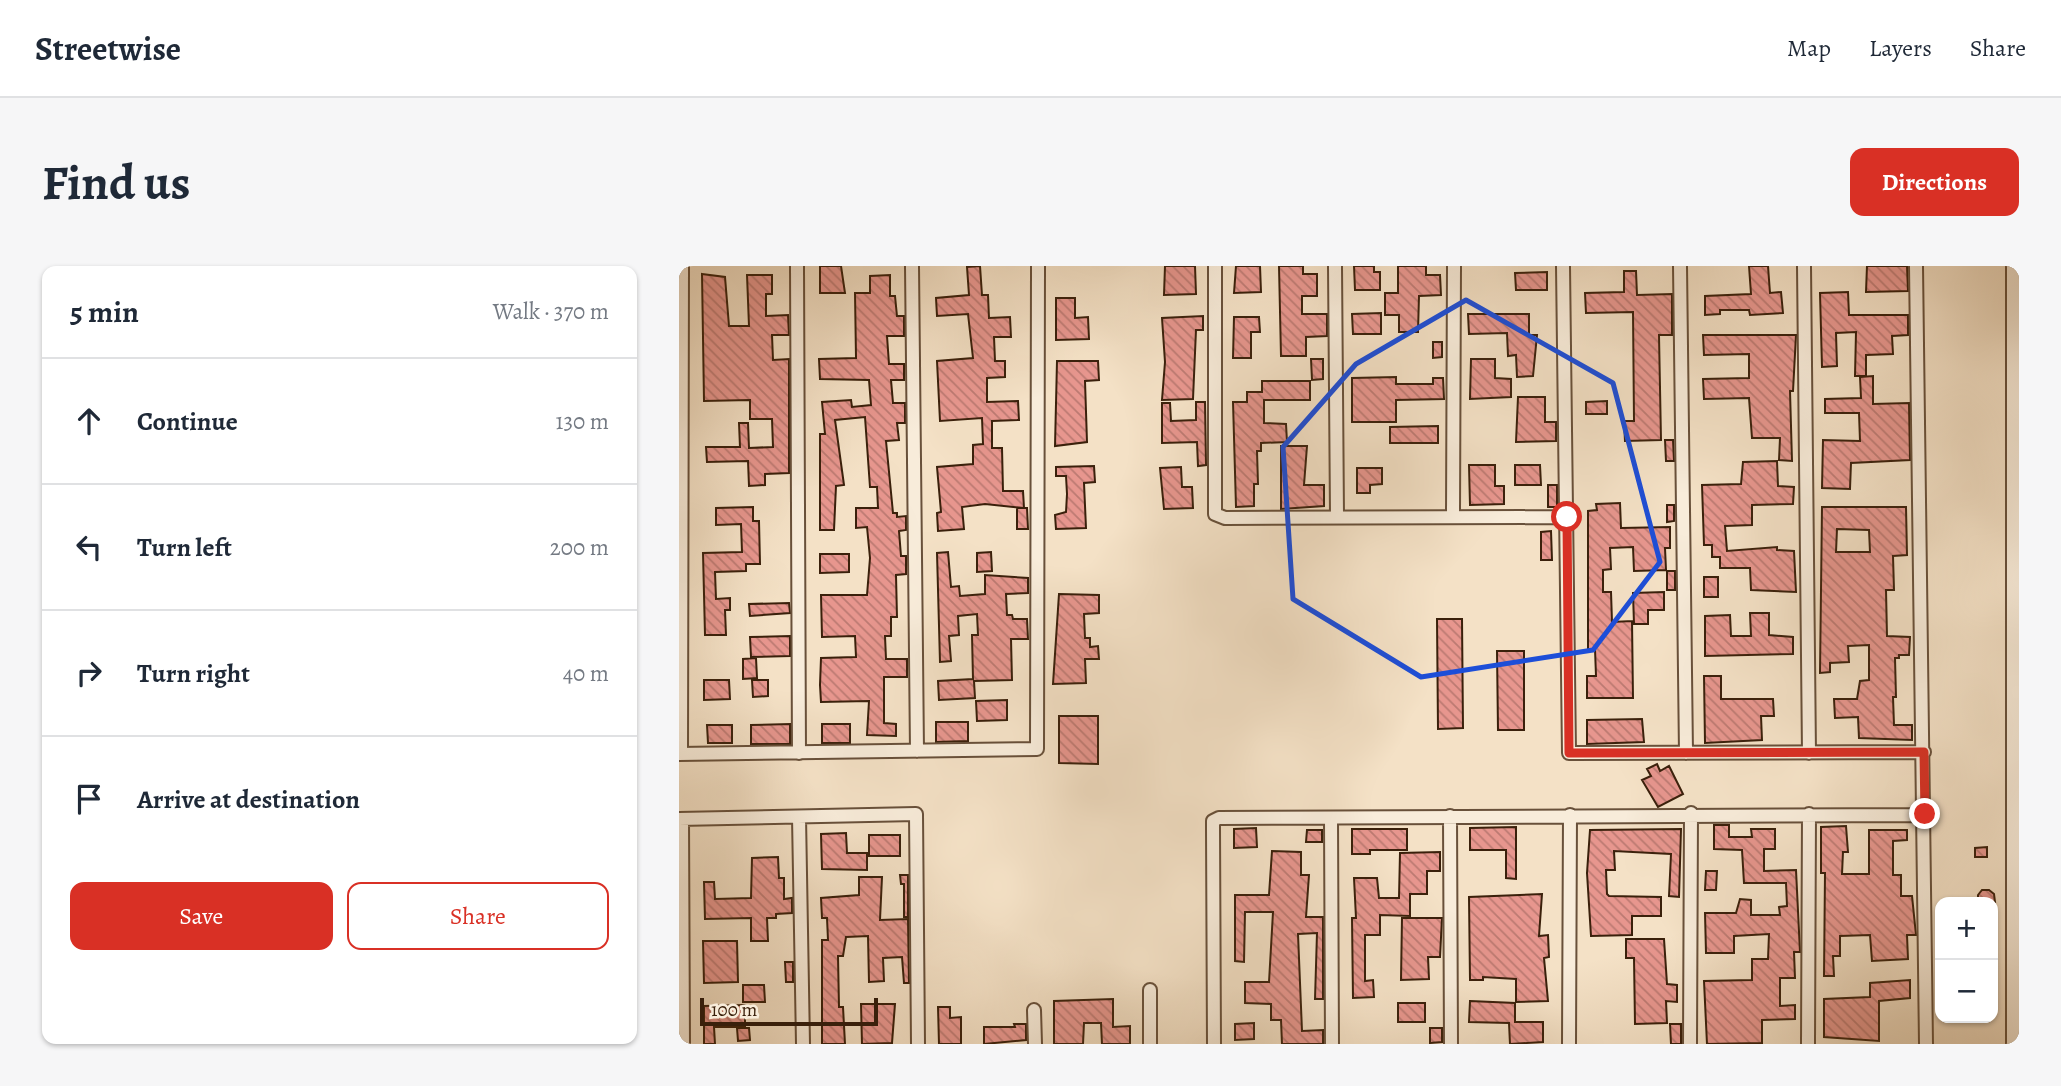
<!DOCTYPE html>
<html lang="en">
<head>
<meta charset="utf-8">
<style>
	body { margin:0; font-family:Alegreya,serif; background:#f6f6f7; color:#1f2937 }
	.controls { position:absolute; right:21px; bottom:21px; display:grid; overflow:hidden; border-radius:14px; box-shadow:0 2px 5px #0004 }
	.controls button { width:63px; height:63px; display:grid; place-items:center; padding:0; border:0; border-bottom:2px solid #e0e1e3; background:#fff; color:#1f2937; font:35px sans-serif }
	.scale { position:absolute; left:21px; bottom:18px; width:178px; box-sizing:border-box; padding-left:7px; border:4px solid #3a200b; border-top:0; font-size:19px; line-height:24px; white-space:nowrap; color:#3a200b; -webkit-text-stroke:5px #f8ecda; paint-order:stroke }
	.stop { position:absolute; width:21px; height:21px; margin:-16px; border:5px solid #d93025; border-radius:50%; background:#fff }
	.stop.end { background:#d93025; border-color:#fff; box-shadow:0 2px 7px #0008 }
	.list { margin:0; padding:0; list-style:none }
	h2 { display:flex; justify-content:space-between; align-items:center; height:91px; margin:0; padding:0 28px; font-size:30px }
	h2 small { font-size:23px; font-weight:400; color:#747a83 }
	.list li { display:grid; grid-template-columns:46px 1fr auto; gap:21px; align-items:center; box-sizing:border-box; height:126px; padding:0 28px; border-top:2px solid #e0e1e3 }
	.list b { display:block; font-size:26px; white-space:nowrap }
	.list em { font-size:23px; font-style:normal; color:#747a83 }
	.actions { display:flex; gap:14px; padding:21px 28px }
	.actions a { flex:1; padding:16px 0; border:2px solid #d93025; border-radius:14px; text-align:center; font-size:24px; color:#d93025 }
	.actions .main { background:#d93025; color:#fff }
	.icon { flex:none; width:38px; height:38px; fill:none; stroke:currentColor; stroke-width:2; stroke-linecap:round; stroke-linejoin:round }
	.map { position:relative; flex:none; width:1340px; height:778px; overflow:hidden; border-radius:14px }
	header { display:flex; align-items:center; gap:42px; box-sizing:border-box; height:98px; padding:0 35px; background:#fff; border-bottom:2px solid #e0e1e3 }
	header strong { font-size:33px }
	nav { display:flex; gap:38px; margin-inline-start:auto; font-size:24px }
	.intro { display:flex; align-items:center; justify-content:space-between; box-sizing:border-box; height:168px; padding:0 42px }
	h1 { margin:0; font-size:49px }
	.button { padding:18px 32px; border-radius:14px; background:#d93025; color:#fff; font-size:24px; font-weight:700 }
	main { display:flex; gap:42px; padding:0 42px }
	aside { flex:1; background:#fff; border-radius:14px; box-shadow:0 2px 5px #0004 }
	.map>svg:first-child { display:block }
	.building { fill:url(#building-back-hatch); stroke:#3a200b; stroke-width:2; fill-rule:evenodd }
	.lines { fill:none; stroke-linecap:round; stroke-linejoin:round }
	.street-casing { stroke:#68503a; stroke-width:16 }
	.street { stroke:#f8ecda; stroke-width:12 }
	.route { stroke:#d93025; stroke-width:9 }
	.marked { fill:none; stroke:#1d4ed8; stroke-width:5; stroke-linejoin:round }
</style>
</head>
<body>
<header>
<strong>Streetwise</strong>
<nav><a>Map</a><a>Layers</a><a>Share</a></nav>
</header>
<div class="intro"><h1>Find us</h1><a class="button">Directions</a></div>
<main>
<aside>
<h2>5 min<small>Walk · 370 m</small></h2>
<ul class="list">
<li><svg class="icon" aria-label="ahead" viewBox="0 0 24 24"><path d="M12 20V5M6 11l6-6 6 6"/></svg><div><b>Continue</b></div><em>130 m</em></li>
<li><svg class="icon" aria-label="left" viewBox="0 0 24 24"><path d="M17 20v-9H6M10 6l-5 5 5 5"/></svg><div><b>Turn left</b></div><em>200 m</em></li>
<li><svg class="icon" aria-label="right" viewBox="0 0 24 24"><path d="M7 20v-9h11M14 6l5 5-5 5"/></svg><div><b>Turn right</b></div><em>40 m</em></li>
<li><svg class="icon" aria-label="arrive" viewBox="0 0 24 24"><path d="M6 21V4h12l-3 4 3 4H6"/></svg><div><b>Arrive at destination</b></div></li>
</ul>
<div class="actions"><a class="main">Save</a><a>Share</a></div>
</aside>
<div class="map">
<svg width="1340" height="778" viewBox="0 0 1340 778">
	<defs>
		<pattern id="building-back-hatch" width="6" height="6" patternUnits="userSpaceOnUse" patternTransform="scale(1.75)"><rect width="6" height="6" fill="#e7968e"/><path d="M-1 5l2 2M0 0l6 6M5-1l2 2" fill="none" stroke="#bc7a72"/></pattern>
	</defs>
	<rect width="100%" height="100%" fill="#f4e1c6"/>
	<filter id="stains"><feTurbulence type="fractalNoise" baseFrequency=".00286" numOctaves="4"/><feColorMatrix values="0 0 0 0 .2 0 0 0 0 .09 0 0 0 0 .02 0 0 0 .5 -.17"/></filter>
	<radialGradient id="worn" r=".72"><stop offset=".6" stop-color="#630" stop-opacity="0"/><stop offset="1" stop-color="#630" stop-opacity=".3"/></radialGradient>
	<!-- building -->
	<path class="building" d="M141 0H162L166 27H141Z
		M301 0 303 29H309L310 52 331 51 332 71H315L316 95H326V111L308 112V136L339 135 340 154 313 155V182H323L324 225H344L345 242 306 238 283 241 285 263 259 265 258 247 262 246 258 201 294 198V179L304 178 303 152 261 155 258 95 294 92 289 48 258 50 257 32 290 29 288 1Z
		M486 0H516L517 28 485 29Z
		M557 0H581L582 26 555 27Z
		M600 0H624V8H638V30H623V48H648V70L627 71V90H602Z
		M675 0H695V6H701V24H676Z
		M719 0H747V9H761L762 29 740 30 739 66H720V49H706V27H719Z
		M1070 0H1089L1091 27 1102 26 1104 47 1071 49 1070 44H1041V48L1026 49V30L1072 28Z
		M1188 0H1228L1229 25 1187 26Z
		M945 5H957L958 29 993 28V69H980L982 174 946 175 945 155H955L954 46 907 47 906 27 945 26Z
		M868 6V24H837L836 7Z
		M23 8 46 11 50 60H70L68 9H93V28H87V50L109 49 110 69H93L94 94 110 93V207L86 208V219L70 220 69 195 28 196 27 181H61L60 157H69L70 182 94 181 93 153H71V134L25 135Z
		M211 9V30H216L218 50H225V70H208L210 98H225V114H212L214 137H226V157H218L220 174 207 175 214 247H218V251L227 250V264L220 265 222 290H227V308L217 309 218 351H212V370H206L207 393H228V411H205V457L217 458V470L188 469 190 435 142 436 141 419 142 392 177 391 176 370 143 371 142 329H188L191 292 188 261 177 262V242H199L198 221H191L186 151 156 154 165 219 157 220 155 264H141V168H146L143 136 172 134 173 141 192 139 190 114 141 113 140 93 177 92 176 27H191V10Z
		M1169 26 1170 49H1229V69L1213 70 1214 88 1187 89V110H1176L1177 66 1157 67 1158 100 1143 101 1141 27Z
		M377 32H396V52L409 51 410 73 377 74Z
		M702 47V68H674L673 48Z
		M789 48H850V69H858L854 110 838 111 837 89 829 90 828 67 790 68Z
		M524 50V64H517L514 133 483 134 486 96 483 52Z
		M555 51H580L581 66H572V92H554Z
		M1024 69H1117L1114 125H1111L1113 195 1100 194 1101 172H1073L1070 132 1025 133 1024 113 1070 112V88L1025 89Z
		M754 76H763V91L754 92Z
		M632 93H644V113L633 114Z
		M792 93H816V112L832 113V131L791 133Z
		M378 95H419L420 114 406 115 408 176 376 180Z
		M1194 110V138L1230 137 1231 194 1172 197 1171 223 1143 222 1144 174 1181 175 1180 147H1146V133L1182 132 1181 111Z
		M717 111V118H754V112H764L765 133 717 134V156H673V112Z
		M583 115H631V134H585V157L607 158 608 176 582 177V185H578L579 218H575V240L557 241 554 136H568V126H583Z
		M839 131H866V156H877V175L837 176Z
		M928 135V148H907V136Z
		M517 136H526L527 199 519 200 518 176 483 177V137H491L492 155 517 154Z
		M759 160V177H711V161Z
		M986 174H994L995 195H987Z
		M602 180H628L625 219H645V240L602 243Z
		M1098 195 1099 220 1115 221 1114 238 1073 239V259L1046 260 1048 285 1098 281V284L1115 285 1117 326 1072 324 1071 302H1041V291H1033V279H1025L1023 219 1062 218 1064 196Z
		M790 199H816V220H825V238L791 239Z
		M836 199H861L862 219H836Z
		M415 200 416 216 405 217 407 262 377 263 376 249 387 246 388 228 387 210H377V201Z
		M502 201 503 221H513L514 242 485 243 481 202Z
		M678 202H703V218L691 219V227H678Z
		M869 219H878V241H869Z
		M941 237 942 262 991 261V282H986L987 304 955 305 954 281 931 282 932 303 924 304V326H932L933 356 953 355 954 432H908V410H917L916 383H909V245L918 244 917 238Z
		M988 239H995V255L988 256Z
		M74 241V255H80L81 298H67V305L36 306 37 333 51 332V344H46L47 369H26L24 287 63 286 62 258 37 259V242Z
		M1143 241H1227L1228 289 1214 290 1215 324H1207L1208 370 1231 371 1230 389H1220V392H1216L1217 431H1214L1215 459H1233V474L1180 472 1179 451 1156 452 1155 433H1178L1181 415 1190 414V379L1169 380 1170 396 1151 397V406L1141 407ZM1158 263 1190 264 1191 286H1157Z
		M338 242H348L349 263H338Z
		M872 265 873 294H862V266Z
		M269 286 272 321 280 320 281 330 306 328V309L349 312V327L327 328 328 349H333L334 353H348L349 373H332L333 414 295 415 296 432 260 434 259 415 294 413 293 369H299L298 348 279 350 280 369 270 370 272 395 261 396 258 287Z
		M312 286 313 305 298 306V287Z
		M141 288H170V306L141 307Z
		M988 305H996V324H988Z
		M1025 311H1039V331H1025Z
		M985 326V344H969V358H955L954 327Z
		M380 328 420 329V347L405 348 406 372H411V381L419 380 420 393H406L407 417 374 418Z
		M110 337 111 347 71 350 70 338Z
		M1071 347H1090V369L1114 371V388L1026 390V350L1051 349 1052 370H1072Z
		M758 353H783L784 462 759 463Z
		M111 370V390L72 391 71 371Z
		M818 385H845V464H819Z
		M77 392 78 412 64 413V393Z
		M1025 410H1042V433H1094L1095 450H1082L1083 474 1026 477Z
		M25 414H50L51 433 25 434Z
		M73 414H89V430L74 431Z
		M328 434V454L298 455 297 435Z
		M380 450H419V498L380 497Z
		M963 453 965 476 908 478V454Z
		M257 456H289V475L257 476Z
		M111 458V478H72V459Z
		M143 458H171V477H143Z
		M28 459H53V477H29Z
		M978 498 981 505 990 500 1004 528 979 541 963 514 972 510 968 503Z
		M1035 559H1050V571H1073L1072 563H1096V583H1085V605L1117 604 1121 686H1115L1116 712H1101V740L1116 739V753L1083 754V777L1028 778 1025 715 1073 714V693H1089L1090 668 1055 670V687H1027L1026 647H1057L1061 633 1072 634V649H1101L1100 641 1108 640 1107 617H1065L1063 584 1035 583Z
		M1167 560 1169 586H1164L1163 608H1190V564H1228V574L1214 575V609H1222V630H1233L1237 669H1228L1229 693 1193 695 1191 669 1161 670V690H1154L1155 710H1145L1146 607H1142V561Z
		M837 561V613L827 612V584H791V562Z
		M577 562 578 581 555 582V563Z
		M673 563H728V584H691V588H673Z
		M1002 563 1000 631 990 630 992 588 935 585 936 604H927L928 628 930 630 982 631V650H953V669L912 670 908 607 911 564Z
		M628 564H643V576H627Z
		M167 567 168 587H188V604L143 603 142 568Z
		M190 569H221V590H190Z
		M1308 581V591H1296V582Z
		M593 585 622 586V609H630L627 651H644V733H636L638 667 619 668 623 765 644 764V778H603L602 754H592V738L566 737V716H590L594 646H566L565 696 556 695V629H590Z
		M761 586V605H748V628H731V650L701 649V669H686V715L694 714 695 731 674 732 673 652H677L675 612H698L700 632H720L721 587Z
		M99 591 100 612H105V633L113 632V647L97 648V652H88L89 675H72V652L26 653 25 616H35L36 633 72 632 73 592Z
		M1027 605H1038L1037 624H1026Z
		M221 609H229V651H225V618H222Z
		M180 611H203L201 654 229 653 230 717H225L223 691 204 692 205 715 190 716 189 670 167 671 164 690H159L160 741H164L166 778H143V674H149L148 652H143L142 632 180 629Z
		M1303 624H1310L1315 628 1316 636H1299V629Z
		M863 628 860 670 869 669 870 691 865 692 869 735 837 736V713L804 711V714H791L790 631Z
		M723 652H763L761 691H749L750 713 722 714Z
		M947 673H985L988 718 998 719V736L987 735 988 757 956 758 955 692H947Z
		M24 675H58L59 716 25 717Z
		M106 696H114V716H107Z
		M1231 714V732L1200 735V775L1145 771V733L1191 731V717Z
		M64 719H85L86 736H64Z
		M434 733V761L451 760V778H423L422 757H405L404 778H375V735Z
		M791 735 836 737V756H864V776L831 778 830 757 790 756Z
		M719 737H746V756H719Z
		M182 738H216L213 777 183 778Z
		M66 739V761H35L36 778H25V740Z
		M259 741H271V752L282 751V778H260Z
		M575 757V773L556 774V758Z
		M335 758H347V774L305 778V761H336Z
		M991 758H1002V778H992Z
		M58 762H70L71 774 59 775Z
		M751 762H763V776L751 777Z"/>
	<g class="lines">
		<!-- street casing -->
		<g class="street-casing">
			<path id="street" d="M118 0 120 487
				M233 0 238 485
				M536 0V248L546 252 888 251
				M656 0 658 249
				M884 0 890 487 1245 486
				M1001 0 1007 487
				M1125 0 1130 487
				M1237 0 1247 778
				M774 250 775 0
				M0 488 358 483 359 0
				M2 488 3 0
				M771 550 772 778
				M120 551 124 778
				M0 553 237 548 239 778
				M3 553 4 778
				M652 553 653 778
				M471 724V778
				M355 744 356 778
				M535 778 534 562V555L540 552 1246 549
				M890 778 891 549
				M1011 778 1012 547
				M1129 778 1130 548
				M1334 778V0"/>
		</g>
		<!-- street -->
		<use href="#street" class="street"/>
	</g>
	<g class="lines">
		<!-- route -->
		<path class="route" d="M888 251 890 487 1245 486 1246 548"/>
	</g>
	<!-- marked area -->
	<path class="marked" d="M787 34 934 117 981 296 914 384 742 411 614 333 604 181 677 98Z"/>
	<rect width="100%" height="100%" filter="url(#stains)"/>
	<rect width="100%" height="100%" fill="url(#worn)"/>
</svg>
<div class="controls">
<button>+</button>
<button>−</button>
</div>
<div class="scale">100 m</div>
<div class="stop" style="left:888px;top:251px"></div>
<div class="stop end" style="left:1246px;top:548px"></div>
</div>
</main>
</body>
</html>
